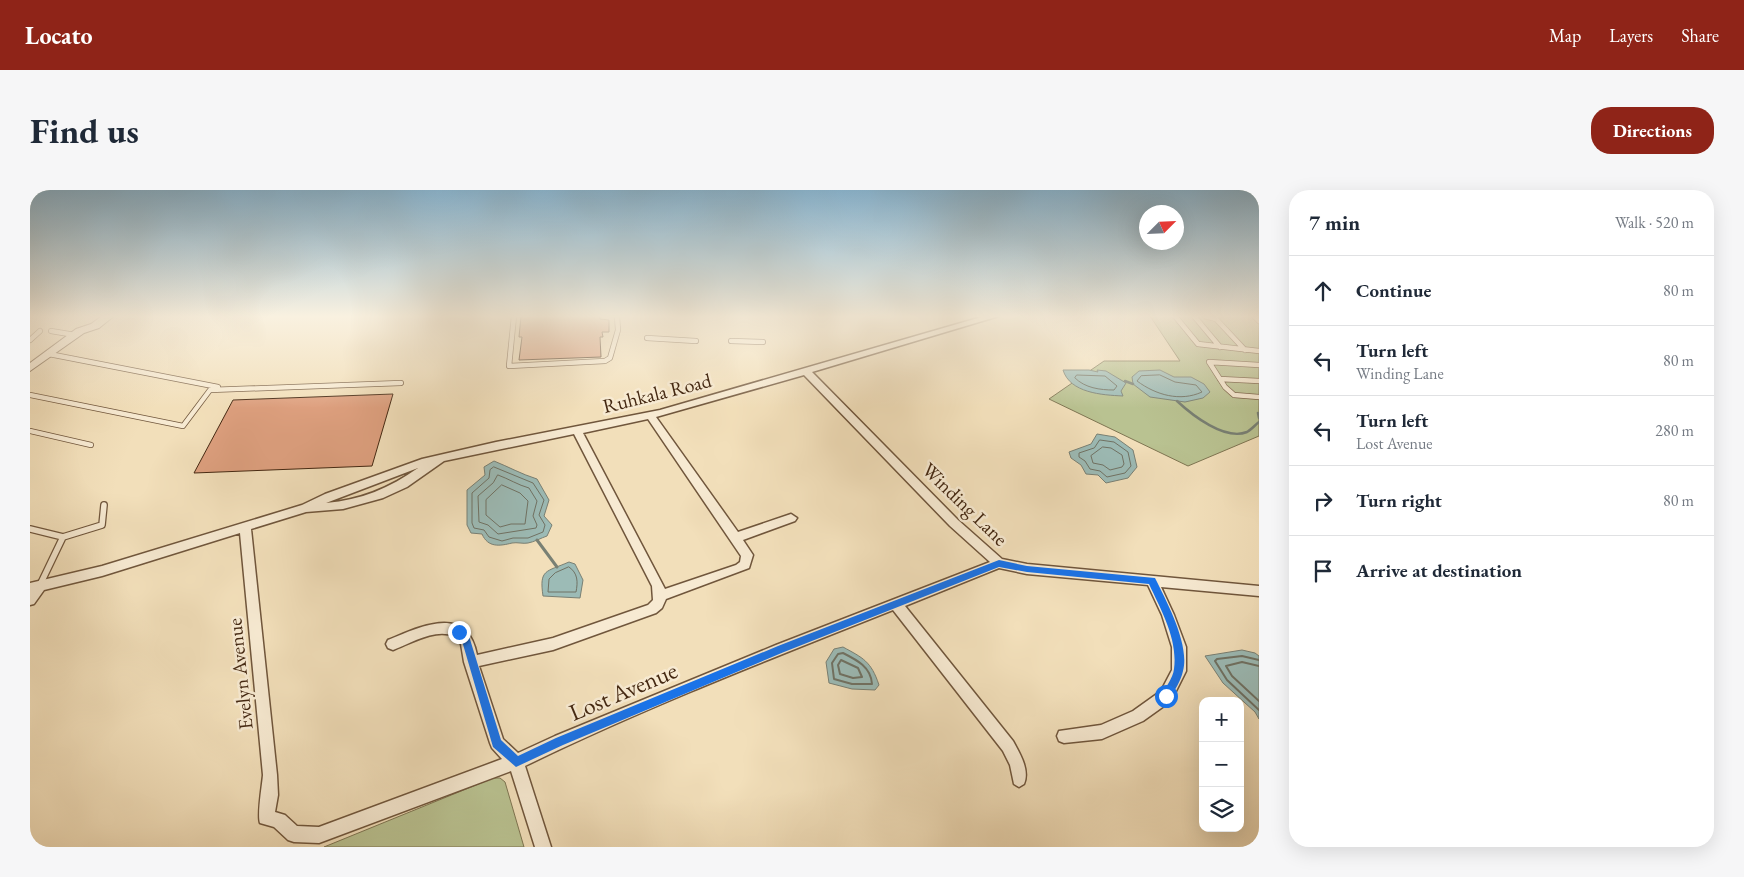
<!DOCTYPE html>
<html lang="en">
<head>
<meta charset="utf-8">
<style>
	body { margin:0; font-family:"EB Garamond",serif; background:#f6f6f7; color:#1f2937 }
	.controls { position:absolute; right:15px; bottom:15px; display:grid; overflow:hidden; border-radius:10px; box-shadow:0 5px 20px #0002 }
	.controls button { width:45px; height:45px; display:grid; place-items:center; padding:0; border:0; border-bottom:1px solid #e0e1e3; background:#fff; color:#1f2937; font:25px sans-serif }
	.compass { position:absolute; left:1109px; top:15px; width:45px; height:45px; border-radius:50%; background:#fff; box-shadow:0 5px 20px #0002; rotate:66deg }
	.stop { position:absolute; width:15px; height:15px; margin:-11px; border:4px solid #1a73e8; border-radius:50%; background:#fff }
	.stop.end { background:#1a73e8; border-color:#fff; box-shadow:0 1px 5px #0008 }
	.list { margin:0; padding:0; list-style:none }
	h2 { display:flex; justify-content:space-between; align-items:center; height:65px; margin:0; padding:0 20px; font-size:21px }
	h2 small { font-size:16px; font-weight:400; color:#747a83 }
	.list li { display:grid; grid-template-columns:32px 1fr auto; gap:15px; align-items:center; box-sizing:border-box; height:70px; padding:0 20px; border-top:1px solid #e0e1e3 }
	.list b { display:block; font-size:19px; white-space:nowrap }
	.list p { margin:0; font-size:16px; white-space:nowrap; color:#747a83 }
	.list em { font-size:16px; font-style:normal; color:#747a83 }
	.icon { flex:none; width:28px; height:28px; fill:none; stroke:currentColor; stroke-width:2; stroke-linecap:round; stroke-linejoin:round }
	.map { position:relative; flex:none; width:1229px; height:657px; overflow:hidden; border-radius:20px }
	header { display:flex; align-items:center; gap:30px; box-sizing:border-box; height:70px; padding:0 25px; background:#8f2418; color:#fff }
	header strong { font-size:24px }
	nav { display:flex; gap:28px; margin-inline-start:auto; font-size:18px }
	.intro { display:flex; align-items:center; justify-content:space-between; box-sizing:border-box; height:120px; padding:0 30px }
	h1 { margin:0; font-size:35px }
	.button { padding:12px 22px; border-radius:20px; background:#8f2418; color:#fff; font-size:18px; font-weight:700 }
	main { display:flex; gap:30px; padding:0 30px }
	aside { flex:1; background:#fff; border-radius:20px; box-shadow:0 5px 20px #0002 }
	.map>svg:first-child { display:block }
	.green { fill:#b9c291; stroke:#7e7552 }
	.water { fill:#9cbbb6; stroke:#798074 }
	.lines { fill:none; stroke-linecap:round; stroke-linejoin:round }
	.shore-far1 { stroke:#707264; stroke-width:1 }
	.shore { stroke:#707264; stroke-width:2 }
	.stream-far1 { stroke:#798074; stroke-width:2.5 }
	.stream { stroke:#798074; stroke-width:3 }
	.building { fill:#dea07f; stroke:#442812 }
	.service-far1-casing { stroke:#70563c; stroke-width:6 }
	.service-casing { stroke:#70563c; stroke-width:8 }
	.minor-casing { stroke:#70563c; stroke-width:3 }
	.tertiary-casing { stroke:#70563c; stroke-width:2 }
	.service-far1 { stroke:#f7ead2; stroke-width:4.5 }
	.service { stroke:#f7ead2; stroke-width:5.5 }
	.minor { fill:#f7ead2; fill-rule:evenodd }
	.tertiary { fill:#f7ead2; fill-rule:evenodd }
	.route { fill:#1a73e8 }
	.labels { text-anchor:middle; dominant-baseline:central; stroke-width:5; stroke-linejoin:round; paint-order:stroke }
	.street-label { font-size:20px; fill:#442812; stroke:#f7ead2 }
	.near-street-label { font-size:24px; fill:#442812; stroke:#f7ead2 }
</style>
</head>
<body>
<header>
<strong>Locato</strong>
<nav><a>Map</a><a>Layers</a><a>Share</a></nav>
</header>
<div class="intro"><h1>Find us</h1><a class="button">Directions</a></div>
<main>
<div class="map">
<svg width="1229" height="657" viewBox="0 0 1229 657">
	<rect width="100%" height="100%" fill="#f2dfba"/>
	<filter id="stains"><feTurbulence type="fractalNoise" baseFrequency=".004" numOctaves="4"/><feColorMatrix values="0 0 0 0 .2 0 0 0 0 .09 0 0 0 0 .02 0 0 0 .5 -.17"/></filter>
	<radialGradient id="worn" r=".72"><stop offset=".6" stop-color="#630" stop-opacity="0"/><stop offset="1" stop-color="#630" stop-opacity=".3"/></radialGradient>
	<!-- green -->
	<path class="green" d="M1120 126H1229V246L1158 276 1019 209 1074 171H1150Z
		M463 588H470L475 592 494 657H294Z"/>
	<!-- water -->
	<path class="water" d="M1033 180H1059L1068 182 1067 180 1076 181 1096 193 1091 201 1093 206C1072 205 1040 203 1033 180Z
		M1130 180 1144 187H1161L1174 194 1180 202 1173 208 1155 212 1120 207 1103 194 1102 187 1109 181Z
		M1067 244 1085 247 1103 260 1107 277 1098 288 1076 293 1068 285 1056 284 1051 275 1041 268 1039 262 1061 254Z
		M464 271C479 277 491 284 507 289L519 310 514 326 522 335 517 346C511 348 504 352 498 353 493 354 487 352 482 353 470 356 458 358 452 344L441 343 437 335V300L455 285 454 277Z
		M539 372 545 374 553 390 550 408 513 406C509 379 516 382 539 372Z
		M813 457C833 468 841 471 849 495L845 500 822 499 799 493 796 472 804 459Z
		M1212 460 1225 463 1229 466V529L1225 522 1193 493 1175 466Z"/>
	<g class="lines">
		<!-- shore-far1 -->
		<path class="shore-far1" d="M1047 185 1075 186 1087 196 1084 200C1070 200 1055 198 1045 188Z
			M1130 185 1145 192 1166 195 1172 202C1150 212 1126 205 1107 191L1111 186Z
			M1070 250 1084 252 1098 262 1101 276 1095 283 1077 287 1070 281 1060 279 1055 271 1049 267V263L1064 258Z
			M1073 257 1081 258 1092 265 1094 274 1092 277 1080 280 1073 275 1063 273 1061 266Z
			M464 277 503 293 514 310 509 325 515 335 513 342 498 348H483L472 351 459 347 454 340 444 338 442 333V303L459 288 460 280Z
			M468 285C479 289 488 295 499 298L507 311 503 326 507 335 506 338 468 344 458 335 449 332 448 306 463 293Z
			M472 295 490 303 498 311 495 334H481L470 337 456 325V310Z
			M539 377C548 383 548 392 546 402H518L519 389 525 383Z"/>
		<!-- shore -->
		<path class="shore" d="M813 463C827 470 841 477 842 494H822L804 489 802 473 808 464Z
			M811 470 828 478 832 487 823 488 810 484 808 475Z
			M1229 470 1212 466 1187 469 1185 471 1197 490 1229 520
			M1229 476 1212 472 1196 476 1202 486 1229 511"/>
		<!-- stream-far1 -->
		<path class="stream-far1" d="M1095 191 1103 194
			M1147 211C1162 225 1195 251 1217 242 1221 240 1225 235 1229 232
			M1228 223 1229 228"/>
		<!-- stream -->
		<path class="stream" d="M507 350 527 377"/>
	</g>
	<!-- building -->
	<path class="building" d="M491 126H570V129L579 130V142H572L573 147H570L571 167 489 170 492 147H489Z
		M363 204 342 276 164 283 203 210Z"/>
	<g class="lines">
		<!-- service-far1 casing -->
		<g class="service-far1-casing">
			<path id="service-far1" d="M484 126 479 176 575 171 580 168 588 140 587 126
				M1145 126 1168 154 1229 161
				M1164 126 1190 157
				M1175 126 1186 129 1215 160
				M1224 126 1229 131
				M21 141 45 145
				M617 148 666 151
				M0 150 10 141
				M701 151 733 152
				M19 164 188 197
				M1229 175 1179 172 1195 197 1204 205 1229 207
				M1190 189 1229 191
				M0 205 153 236 180 200 371 193
				M0 241 61 255"/>
		</g>
		<!-- service casing -->
		<g class="service-casing">
			<path id="service" d="M0 339 33 347 9 397
				M33 347 72 335 74 315"/>
		</g>
		<!-- minor casing -->
		<g class="minor-casing">
			<path id="minor" d="M955 126H969L782 182 928 330 972 369 997 374 1229 396V406L1131 397 1144 425 1156 457V481L1141 511 1113 531 1072 549 1034 553 1029 551 1027 546 1029 541 1071 535 1103 521 1131 501 1142 480V457L1132 425 1118 395 997 384 969 378 875 416 983 551C990 564 1000 580 994 594L989 597 984 594 980 575 973 561 863 420C740 469 614 518 495 576L521 657H505L481 581 289 653 264 652 258 650 244 637 230 633C227 625 232 596 233 585L210 343 72 386 14 400 4 414 0 415V393L72 376 272 315 295 304 392 269 466 252 630 220ZM774 185 920 336 960 372 746 455 525 546 488 563 473 549 449 476 523 460 626 423 632 418 636 409 719 378 723 365 713 350 765 331 767 328 761 324 708 342 626 227ZM618 229 711 366 710 372 706 375 635 399 553 243ZM544 244 622 396 623 410 618 415 523 448 447 465C437 413 390 437 358 450L356 454 358 458 363 460C381 453 405 438 424 446L431 454 434 472 460 553 462 558 472 569 289 637 267 636 255 625 245 622 248 605 247 585 221 339 276 322 313 319 353 308 377 297 414 271ZM388 278C360 298 331 310 296 313Z"/>
		</g>
		<!-- tertiary casing -->
		<g class="tertiary-casing">
			<path id="tertiary" d="M72 126H84L69 138 54 143 0 181V173L46 139 61 134Z"/>
		</g>
		<!-- service-far1 -->
		<use href="#service-far1" class="service-far1"/>
		<!-- service -->
		<use href="#service" class="service"/>
		<!-- minor -->
		<use href="#minor" class="minor"/>
		<!-- tertiary -->
		<use href="#tertiary" class="tertiary"/>
	</g>
	<!-- sky -->
	<linearGradient id="sky" x2="0" y2="1"><stop stop-color="#89b7d4"/><stop offset="0.58" stop-color="#f9f1e0"/><stop offset="1" stop-color="#f9f1e0" stop-opacity="0"/></linearGradient>
	<rect width="1229" height="218" fill="url(#sky)"/>
	<!-- route -->
	<path class="route" d="M969 370 997 376 1125 388C1137 412 1160 455 1153 481 1151 491 1144 501 1139 510L1136 511 1131 506C1135 498 1143 488 1144 479 1148 449 1131 420 1119 394L997 382 969 377 754 462 533 555 486 577 463 557 432 451 425 442 429 438 439 446 471 550 488 566 526 548 748 456Z"/>
	<g class="labels">
		<!-- street labels -->
		<g class="street-label">
			<text transform="translate(627 203) rotate(-14)">Ruhkala Road</text>
			<text transform="translate(935 314) rotate(44)">Winding Lane</text>
			<text transform="translate(210 484) rotate(-96)">Evelyn Avenue</text>
		</g>
		<!-- near-street labels -->
		<g class="near-street-label">
			<text transform="translate(593 501) rotate(-23)">Lost Avenue</text>
		</g>
	</g>
	<rect width="100%" height="100%" filter="url(#stains)"/>
	<rect width="100%" height="100%" fill="url(#worn)"/>
</svg>
<div class="controls">
<button>+</button>
<button>−</button>
<button><svg class="icon" aria-label="layers" viewBox="0 0 24 24"><path d="M12 4l9 5-9 5-9-5zM3 14l9 5 9-5"/></svg></button>
</div>
<svg class="compass" viewBox="-18 -18 36 36"><path d="M0-13l5 13h-10z" fill="#e53935"/><path d="M0 13l5-13h-10z" fill="#747a83"/></svg>
<div class="stop" style="left:1136px;top:506px"></div>
<div class="stop end" style="left:429px;top:442px"></div>
</div>
<aside>
<h2>7 min<small>Walk · 520 m</small></h2>
<ul class="list">
<li><svg class="icon" aria-label="ahead" viewBox="0 0 24 24"><path d="M12 20V5M6 11l6-6 6 6"/></svg><div><b>Continue</b></div><em>80 m</em></li>
<li><svg class="icon" aria-label="left" viewBox="0 0 24 24"><path d="M17 20v-9H6M10 6l-5 5 5 5"/></svg><div><b>Turn left</b><p>Winding Lane</p></div><em>80 m</em></li>
<li><svg class="icon" aria-label="left" viewBox="0 0 24 24"><path d="M17 20v-9H6M10 6l-5 5 5 5"/></svg><div><b>Turn left</b><p>Lost Avenue</p></div><em>280 m</em></li>
<li><svg class="icon" aria-label="right" viewBox="0 0 24 24"><path d="M7 20v-9h11M14 6l5 5-5 5"/></svg><div><b>Turn right</b></div><em>80 m</em></li>
<li><svg class="icon" aria-label="arrive" viewBox="0 0 24 24"><path d="M6 21V4h12l-3 4 3 4H6"/></svg><div><b>Arrive at destination</b></div></li>
</ul>
</aside>
</main>
</body>
</html>
